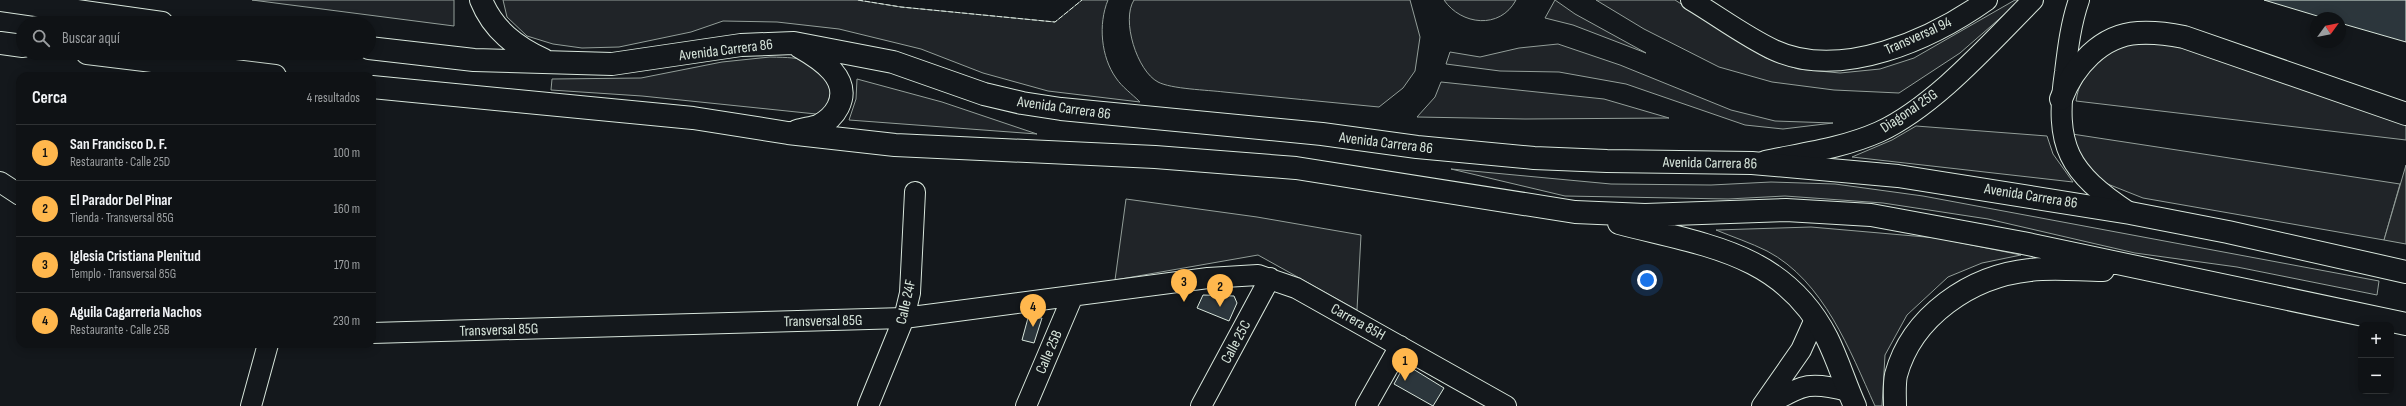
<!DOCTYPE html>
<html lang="es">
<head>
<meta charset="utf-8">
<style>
	body { margin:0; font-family:"Sofia Sans Condensed",sans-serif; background:#181b1e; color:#f1f3f6 }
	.controls { position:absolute; right:12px; bottom:12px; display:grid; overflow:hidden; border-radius:8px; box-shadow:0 2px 10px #0003 }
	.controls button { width:36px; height:36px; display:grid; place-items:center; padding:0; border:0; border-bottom:1px solid #2f3234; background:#0f1215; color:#f1f3f6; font:20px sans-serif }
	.compass { position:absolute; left:2310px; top:12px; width:36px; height:36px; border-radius:50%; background:#0f1215; box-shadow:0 2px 10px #0003; rotate:57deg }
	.you { position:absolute; left:1647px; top:280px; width:14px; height:14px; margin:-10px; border:3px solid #fff; border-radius:50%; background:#1a73e8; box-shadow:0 0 0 6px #1a73e833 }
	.badge { display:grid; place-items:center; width:26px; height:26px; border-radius:50%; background:#ffb74d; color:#111; font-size:13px; font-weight:700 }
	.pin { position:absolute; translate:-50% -33px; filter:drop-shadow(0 1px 2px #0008) }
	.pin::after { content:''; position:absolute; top:21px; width:14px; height:12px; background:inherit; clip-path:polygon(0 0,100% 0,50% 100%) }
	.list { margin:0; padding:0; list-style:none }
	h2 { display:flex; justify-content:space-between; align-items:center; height:52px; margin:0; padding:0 16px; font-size:17px }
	h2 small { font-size:13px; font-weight:400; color:#9b9ea0 }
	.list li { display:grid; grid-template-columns:26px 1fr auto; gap:12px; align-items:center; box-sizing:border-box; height:56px; padding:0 16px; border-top:1px solid #2f3234 }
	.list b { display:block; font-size:15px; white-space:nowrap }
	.list p { margin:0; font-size:13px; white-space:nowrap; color:#9b9ea0 }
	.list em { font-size:13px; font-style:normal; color:#9b9ea0 }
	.icon { flex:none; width:22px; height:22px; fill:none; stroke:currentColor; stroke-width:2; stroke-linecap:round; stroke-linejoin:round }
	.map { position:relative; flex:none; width:2406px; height:406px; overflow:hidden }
	.search { position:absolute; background:#0f1215; box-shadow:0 2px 10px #0003; left:16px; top:16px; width:360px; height:44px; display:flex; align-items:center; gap:10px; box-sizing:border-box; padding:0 14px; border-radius:22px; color:#9b9ea0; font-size:15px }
	.panel { position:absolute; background:#0f1215; box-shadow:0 2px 10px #0003; left:16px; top:72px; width:360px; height:276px; border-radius:12px }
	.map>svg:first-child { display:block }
	.green { fill:#202428; stroke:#939e99 }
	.parking { fill:#24282b; stroke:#939e99 }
	.building { fill:#2c363c; stroke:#d8e6dc }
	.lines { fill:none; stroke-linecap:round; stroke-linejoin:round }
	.minor-casing { stroke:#d8e6dc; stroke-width:22 }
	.major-casing { stroke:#d8e6dc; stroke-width:24 }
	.minor { stroke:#14181c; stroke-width:20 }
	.major { stroke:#14181c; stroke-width:22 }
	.fence { stroke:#d8e6dc; stroke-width:1; stroke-dasharray:5 2; stroke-linecap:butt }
	.labels { text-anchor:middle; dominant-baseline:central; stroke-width:3; stroke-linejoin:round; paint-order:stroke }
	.street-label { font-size:15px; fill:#d8e6dc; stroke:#14181c }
</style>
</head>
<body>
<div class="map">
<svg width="2406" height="406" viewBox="0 0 2406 406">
	<rect width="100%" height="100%" fill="#14181c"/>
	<!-- green -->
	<path class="green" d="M252 0H454V26Z
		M503 0H857L901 7 1055 22 1082 0H1108C1098 24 1101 57 1116 78 1122 87 1132 94 1140 102L1048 91 983 73 921 49 839 29 777 22 723 21 691 32 619 47 582 48 553 44 527 36 507 17Z
		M1134 0H1410L1420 37 1415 71 1403 88 1379 107C1327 102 1276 97 1224 92 1208 90 1171 89 1158 82 1137 71 1121 20 1134 0Z
		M1444 0H1516C1500 30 1461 25 1444 0Z
		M1555 0 1575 14 1646 53 1573 25 1545 18Z
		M1596 0H1675L1766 58 1798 69 1840 73 1880 69 1914 58 2015 0H2021L1960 53 1899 93 1834 90 1772 82 1719 67 1644 29Z
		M1558 44 1620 65 1731 110 1775 121 1833 123 1783 129 1745 125 1626 84 1559 72 1500 71 1446 64 1450 52 1480 57 1519 48Z
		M2129 44H2184L2406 124V140L2076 101C2081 68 2100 56 2129 44Z
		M770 57C806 58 811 57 832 88L827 108 816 114 642 96 551 90 552 79 641 78 722 62Z
		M857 79 942 102 1037 134 849 120 856 99Z
		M1441 82 1604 99 1669 118 1525 119 1417 117 1435 97Z
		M1916 126 2047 136 2053 154 2073 182 1852 157 1892 140Z
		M2072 134 2400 184 2384 240 2143 198 2100 181 2086 167Z
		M1451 169 1611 184 1711 185 1771 182 1835 184 1923 196 2379 281 2377 295 2237 267 2135 253 1988 219 1883 203 1785 196 1728 199 1565 196Z
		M1126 199 1257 217 1361 235 1357 310 1258 255 1115 280Z
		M1811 227 1937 238 2021 255 1982 263 1948 277 1907 315 1885 355 1882 406H1875C1850 351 1824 281 1767 251 1751 243 1733 237 1716 230Z"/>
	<!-- parking -->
	<path class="parking" d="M2406 165V244L2384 240Z"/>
	<!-- building -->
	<path class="building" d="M2264 0H2406V42L2340 23V18H2324Z
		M1203 295 1234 296 1237 303 1229 321 1197 308Z
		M1028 318H1042L1034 343 1022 340Z
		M1405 364 1444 388 1433 406 1394 384Z"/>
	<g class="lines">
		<!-- minor casing -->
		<g class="minor-casing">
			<path id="minor" d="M1691 0C1718 16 1746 37 1774 50 1841 81 1932 39 1987 0
				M2079 0C2071 23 2068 47 2065 72 2054 147 2068 172 2130 213
				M1765 161C1803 153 1843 148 1879 132 1935 106 1990 43 2033 0
				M0 182 20 195
				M372 333 904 318 1208 278 1258 275 1296 288 1506 406
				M251 406 268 344
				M868 406 904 318 910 293 915 192
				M1026 406 1072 298
				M1201 406 1270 278
				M1366 406 1400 346
				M1762 406 1801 350 1815 319
				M1765 406C1802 386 1806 380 1848 391"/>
		</g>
		<!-- major casing -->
		<g class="major-casing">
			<path id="major" d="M0 0 162 23
				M481 0C493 30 516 47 544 60
				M0 43 23 46
				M369 48 474 60 612 64 741 45 794 43 893 62 984 94 1022 103 1061 109 1322 134 1417 147 1534 158 1607 161 1752 163 1898 176 2130 213 2228 232 2406 272
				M87 53 275 76
				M372 87 693 118 788 133 895 145 1155 157 1296 168 1575 212 1645 215 1786 210 1871 215 2023 243 2406 324
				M2061 99C2073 67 2101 35 2138 33 2153 32 2169 34 2184 37L2406 114
				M797 131C804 129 811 128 818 126 826 122 834 115 838 107 852 79 821 59 800 47
				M1619 223C1703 245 1783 252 1827 338 1838 360 1845 384 1855 406
				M1895 406C1895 396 1894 385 1896 375 1912 316 1971 276 2030 270 2054 267 2079 270 2103 270"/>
		</g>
		<!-- minor -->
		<use href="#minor" class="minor"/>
		<!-- major -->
		<use href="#major" class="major"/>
		<!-- fence -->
		<path class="fence" d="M858 0 901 7 1055 22 1082 0"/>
	</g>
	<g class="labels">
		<!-- street labels -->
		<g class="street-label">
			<text transform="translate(1918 36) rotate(-24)">Transversal 94</text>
			<text transform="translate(726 50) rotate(-7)">Avenida Carrera 86</text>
			<text transform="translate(1064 108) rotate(8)">Avenida Carrera 86</text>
			<text transform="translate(1909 111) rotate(-34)">Diagonal 25G</text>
			<text transform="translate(1386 143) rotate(7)">Avenida Carrera 86</text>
			<text transform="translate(1710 163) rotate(1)">Avenida Carrera 86</text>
			<text transform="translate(2031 196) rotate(9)">Avenida Carrera 86</text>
			<text transform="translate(906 302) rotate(-77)">Calle 24F</text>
			<text transform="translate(823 321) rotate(-1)">Transversal 85G</text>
			<text transform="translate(1358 322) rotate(29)">Carrera 85H</text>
			<text transform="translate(499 330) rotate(-2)">Transversal 85G</text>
			<text transform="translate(1236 342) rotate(-62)">Calle 25C</text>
			<text transform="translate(1049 352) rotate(-67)">Calle 25B</text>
		</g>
	</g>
</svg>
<div class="controls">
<button>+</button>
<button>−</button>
</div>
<svg class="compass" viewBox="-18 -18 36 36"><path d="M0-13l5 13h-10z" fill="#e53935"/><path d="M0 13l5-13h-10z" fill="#9b9ea0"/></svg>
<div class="you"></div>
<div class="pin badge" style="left:1405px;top:381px">1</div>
<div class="pin badge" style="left:1220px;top:307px">2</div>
<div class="pin badge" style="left:1184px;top:302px">3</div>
<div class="pin badge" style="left:1033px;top:327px">4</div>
<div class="search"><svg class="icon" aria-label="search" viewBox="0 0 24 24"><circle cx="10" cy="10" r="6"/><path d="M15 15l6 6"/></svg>Buscar aquí</div>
<section class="panel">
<h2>Cerca<small>4 resultados</small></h2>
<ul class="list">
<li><span class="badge">1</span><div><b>San Francisco D. F.</b><p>Restaurante · Calle 25D</p></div><em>100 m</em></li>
<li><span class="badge">2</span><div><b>El Parador Del Pinar</b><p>Tienda · Transversal 85G</p></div><em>160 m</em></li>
<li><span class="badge">3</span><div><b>Iglesia Cristiana Plenitud</b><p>Templo · Transversal 85G</p></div><em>170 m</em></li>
<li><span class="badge">4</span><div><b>Aguila Cagarreria Nachos</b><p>Restaurante · Calle 25B</p></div><em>230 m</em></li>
</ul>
</section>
</div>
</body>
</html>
